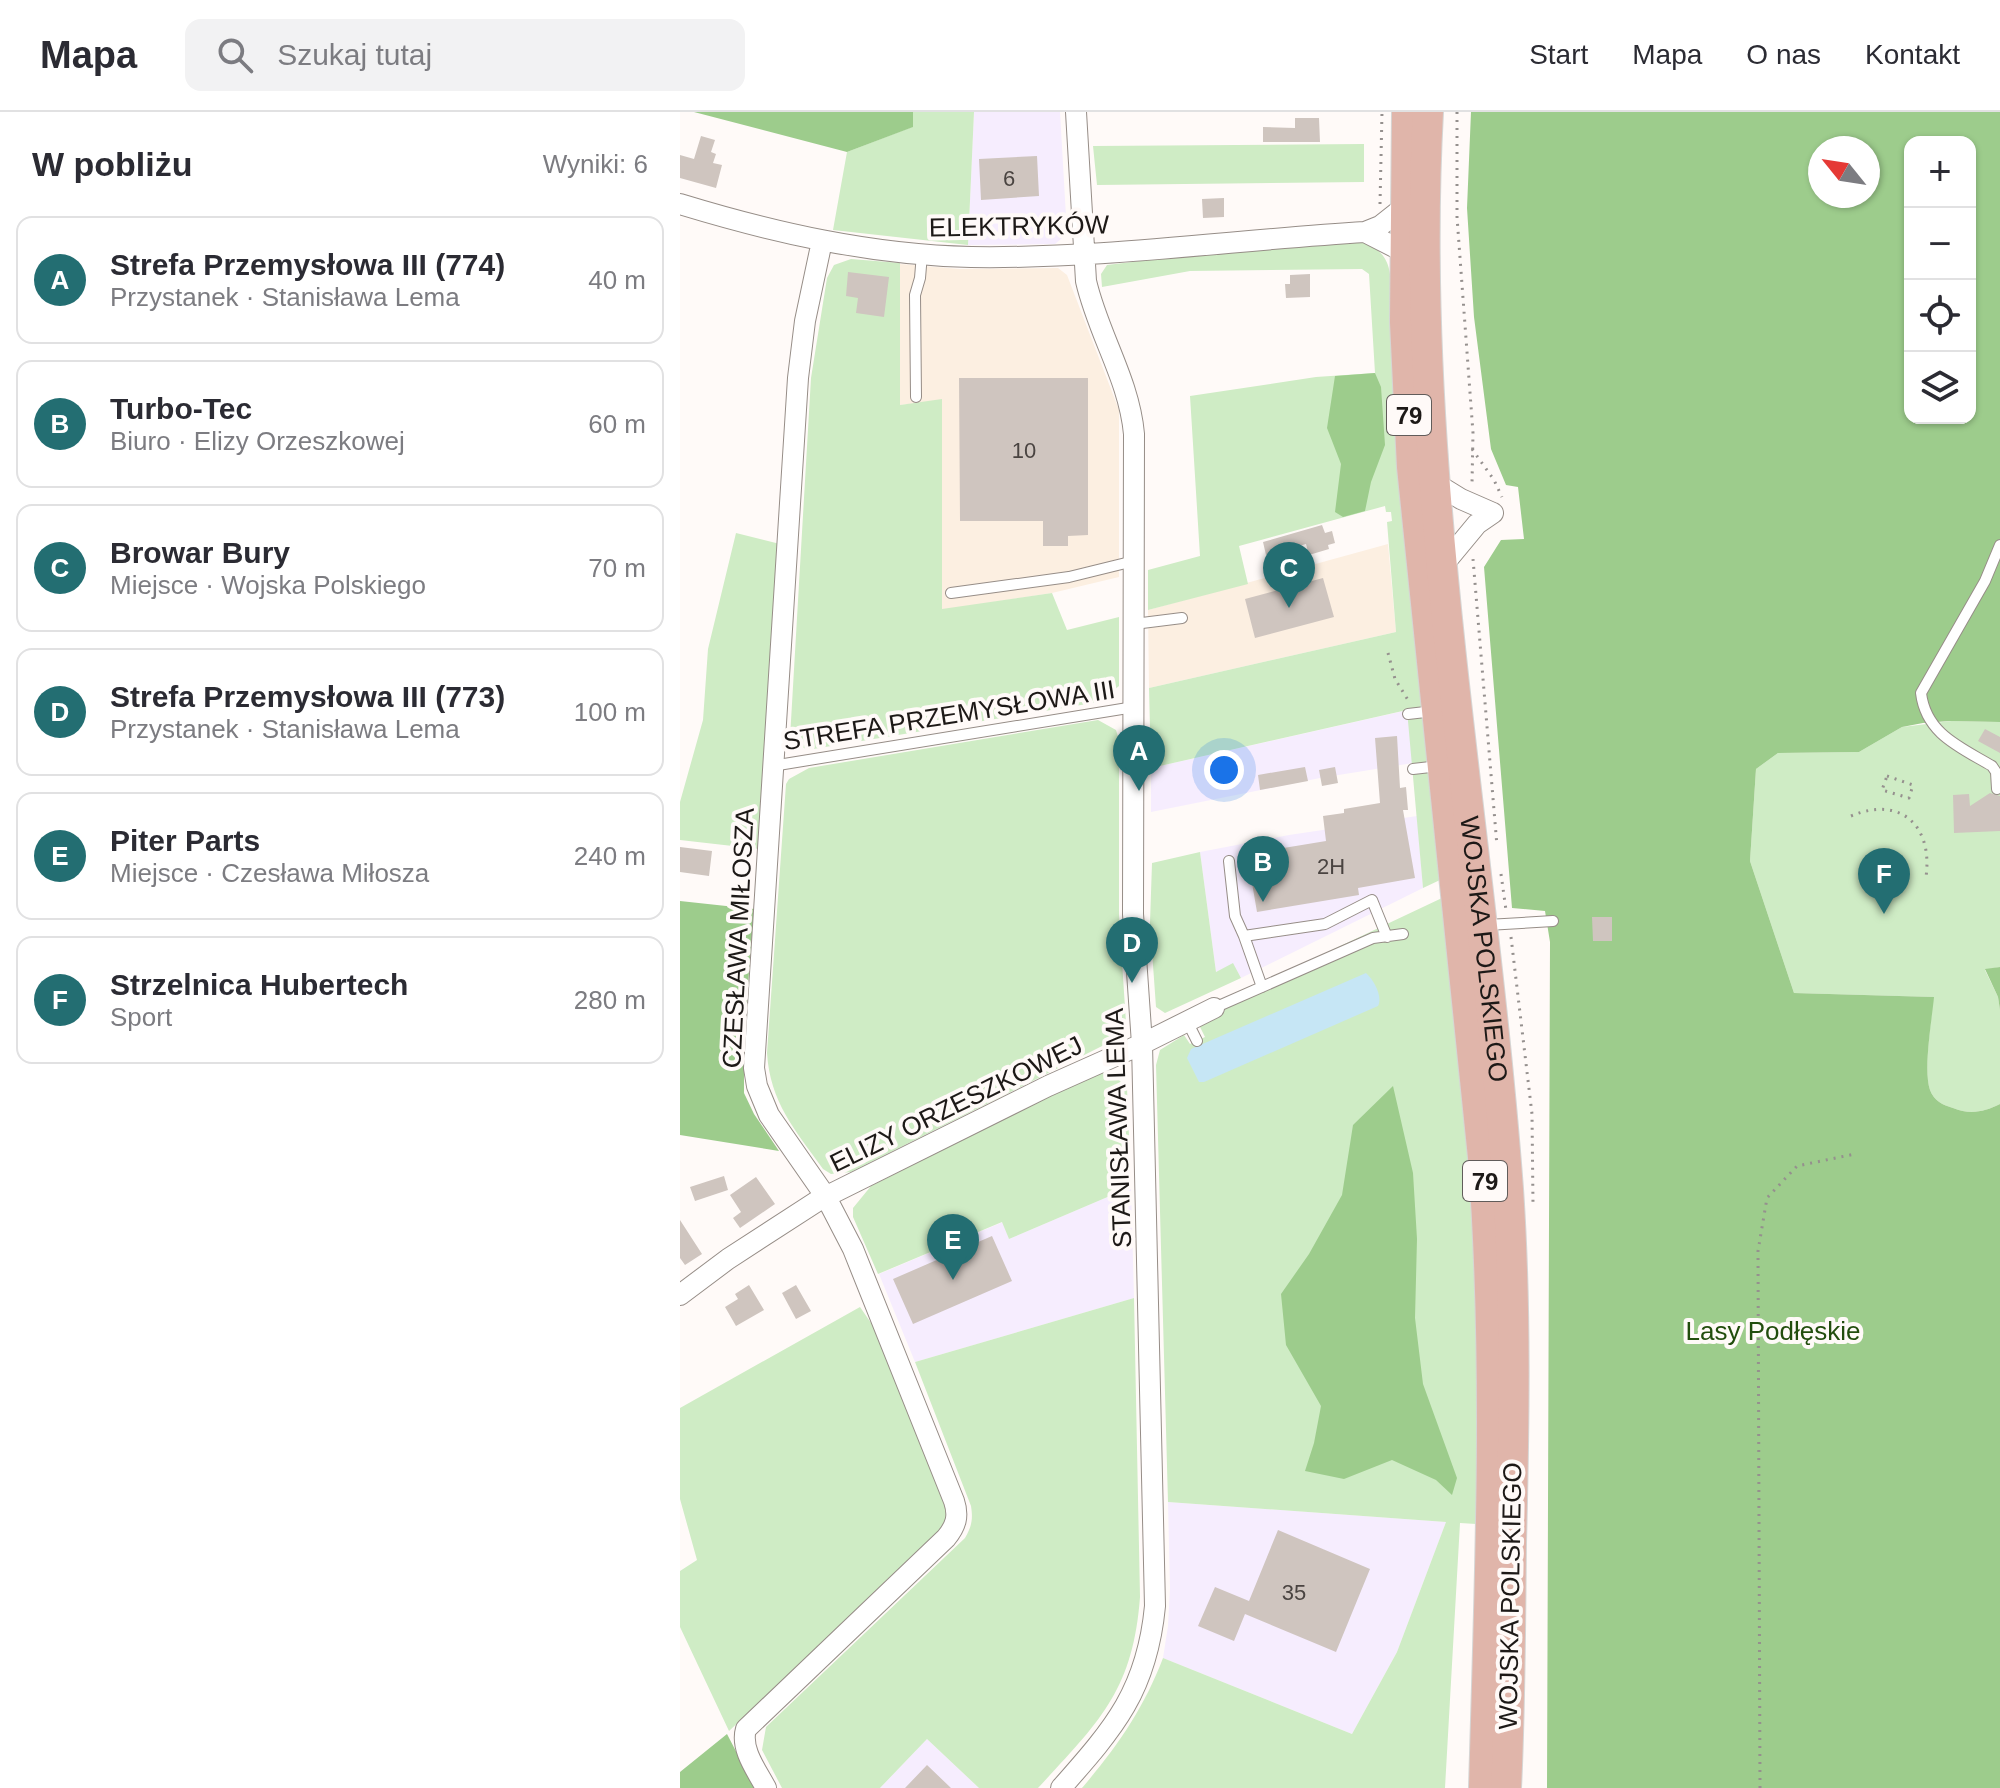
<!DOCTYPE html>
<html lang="pl">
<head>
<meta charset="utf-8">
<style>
	body { margin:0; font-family:Helvetica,sans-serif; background:#f2f2f3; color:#2b2b33 }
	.controls { position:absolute; right:24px; top:24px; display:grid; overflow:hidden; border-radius:16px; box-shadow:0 2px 6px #0004 }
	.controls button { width:72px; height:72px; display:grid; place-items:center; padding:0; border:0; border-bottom:2px solid #e1e1e2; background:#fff; color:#2b2b33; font:40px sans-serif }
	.compass { position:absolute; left:1128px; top:24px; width:72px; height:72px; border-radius:50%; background:#fff; box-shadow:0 2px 6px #0004; rotate:300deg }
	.you { position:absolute; left:544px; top:658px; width:28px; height:28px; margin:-20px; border:6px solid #fff; border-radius:50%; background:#1a73e8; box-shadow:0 0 0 12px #1a73e833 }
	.badge { display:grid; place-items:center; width:52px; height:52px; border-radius:50%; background:#236e72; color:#fff; font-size:26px; font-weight:700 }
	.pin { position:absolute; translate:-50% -66px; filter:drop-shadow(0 2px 4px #0008) }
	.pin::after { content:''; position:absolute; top:42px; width:28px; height:24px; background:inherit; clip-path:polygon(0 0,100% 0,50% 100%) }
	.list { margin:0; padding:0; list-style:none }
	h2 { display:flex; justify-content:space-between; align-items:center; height:104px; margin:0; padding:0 32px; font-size:34px }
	h2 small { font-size:26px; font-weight:400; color:#7c7c81 }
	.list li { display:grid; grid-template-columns:52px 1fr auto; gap:24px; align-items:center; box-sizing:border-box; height:128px; margin:0 16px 16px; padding:0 16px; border:2px solid #e1e1e2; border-radius:16px }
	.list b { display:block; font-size:30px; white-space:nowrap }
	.list p { margin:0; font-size:26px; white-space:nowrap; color:#7c7c81 }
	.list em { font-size:26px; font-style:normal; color:#7c7c81 }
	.icon { flex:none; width:44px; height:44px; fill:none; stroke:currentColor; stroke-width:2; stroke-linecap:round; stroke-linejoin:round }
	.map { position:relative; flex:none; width:1320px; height:1676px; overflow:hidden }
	header { display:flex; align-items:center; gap:48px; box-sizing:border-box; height:112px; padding:0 40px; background:#fff; border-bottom:2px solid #e1e1e2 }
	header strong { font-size:38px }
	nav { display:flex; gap:44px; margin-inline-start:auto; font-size:28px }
	.search { width:560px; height:72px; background:#f2f2f3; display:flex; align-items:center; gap:20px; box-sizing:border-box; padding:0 28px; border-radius:16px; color:#7c7c81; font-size:30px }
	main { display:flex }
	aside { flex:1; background:#fff }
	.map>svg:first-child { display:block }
	.commercial { fill:#f6edfe }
	.industrial { fill:#fcefe1 }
	.green { fill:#cfecc5 }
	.forest { fill:#9dcc8c; fill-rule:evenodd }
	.water { fill:#c6e6f5 }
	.building { fill:#cfc5bf }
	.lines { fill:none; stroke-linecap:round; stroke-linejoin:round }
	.service-casing { stroke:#968d87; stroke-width:12 }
	.minor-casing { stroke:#968d87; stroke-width:22 }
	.primary-casing { stroke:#d6d6d5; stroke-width:32 }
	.path { stroke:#95908e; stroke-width:3; stroke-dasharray:2 6; stroke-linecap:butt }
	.service { stroke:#fff; stroke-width:10 }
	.minor { stroke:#fff; stroke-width:20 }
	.primary { stroke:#e0b5aa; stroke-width:30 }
	.labels { text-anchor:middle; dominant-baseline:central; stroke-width:8; stroke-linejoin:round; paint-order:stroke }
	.number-label { font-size:22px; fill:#4a4441 }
	.shield { fill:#fffaf8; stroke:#615c5a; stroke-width:2 }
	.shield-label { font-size:24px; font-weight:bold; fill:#1d1917 }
	.street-label { font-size:26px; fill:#1d1917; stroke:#fffaf8 }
	.park-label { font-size:26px; fill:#224d0d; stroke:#fffaf8 }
</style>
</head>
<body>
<header>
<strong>Mapa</strong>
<div class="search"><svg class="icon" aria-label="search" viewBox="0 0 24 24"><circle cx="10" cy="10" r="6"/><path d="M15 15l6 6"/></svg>Szukaj tutaj</div>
<nav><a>Start</a><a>Mapa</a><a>O nas</a><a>Kontakt</a></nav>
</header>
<main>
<aside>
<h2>W pobliżu<small>Wyniki: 6</small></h2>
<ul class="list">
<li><span class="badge">A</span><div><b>Strefa Przemysłowa III (774)</b><p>Przystanek · Stanisława Lema</p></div><em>40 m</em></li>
<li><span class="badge">B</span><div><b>Turbo-Tec</b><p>Biuro · Elizy Orzeszkowej</p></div><em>60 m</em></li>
<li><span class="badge">C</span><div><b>Browar Bury</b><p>Miejsce · Wojska Polskiego</p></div><em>70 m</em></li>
<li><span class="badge">D</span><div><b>Strefa Przemysłowa III (773)</b><p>Przystanek · Stanisława Lema</p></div><em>100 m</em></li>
<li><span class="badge">E</span><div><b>Piter Parts</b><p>Miejsce · Czesława Miłosza</p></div><em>240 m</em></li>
<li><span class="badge">F</span><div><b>Strzelnica Hubertech</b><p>Sport</p></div><em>280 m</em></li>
</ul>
</aside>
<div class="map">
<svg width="1320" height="1676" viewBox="0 0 1320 1676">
	<rect width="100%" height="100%" fill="#fffaf8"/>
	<!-- commercial -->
	<path class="commercial" d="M294 0H380L387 122 375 132 288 133Z
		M728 598 733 651 640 666 471 700V656Z
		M737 704 743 776 561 866 553 852 536 860 520 740 609 723Z
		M451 1075 454 1186 235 1250 199 1162 323 1110 329 1127Z
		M488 1390 766 1410 717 1540 672 1622 483 1546 488 1514 490 1476Z
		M247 1627 299 1676H200Z"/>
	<!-- industrial -->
	<path class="industrial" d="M220 152 280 157 378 156 387 163 439 298V465L372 481 262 498V288L220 293Z
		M708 432 716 520 469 576 468 498Z"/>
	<!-- green -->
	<path class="green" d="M233 0H294L288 133 153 118 167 40 232 15Z
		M684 32V70L417 73 413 34Z
		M676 128C695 134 707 141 710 162L713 252 760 768 743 776 727 598 471 656 469 576 716 520 707 410 712 409 711 400H706L705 394 559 434 568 472 468 498V458L520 444 510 284 636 265 695 261 689 162 682 157 510 159 422 175 421 162 427 153 594 133Z
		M171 147 220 151V293L262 287V497L372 481 387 518 439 505V574L419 590 127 638 110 626 131 266 147 166 154 153Z
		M56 421 100 432 79 737 0 728V690L23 608 28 537Z
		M418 608 436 618 439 628V803L446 911 442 924 171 1060 151 1062 143 1057C115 1018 90 990 87 941L106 672 109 667 129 656Z
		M1271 609 1320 610V855L1305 858 1318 885 1320 898V992C1304 1000 1290 1003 1273 996 1263 993 1254 989 1250 978 1243 958 1252 907 1253 885L1114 881 1070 749 1076 657 1098 641 1179 640 1222 615Z
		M520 740 536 860 553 851 561 866 485 901 476 895 470 811 472 751Z
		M762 786 790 1053 799 1217 796 1412 780 1411 765 1676H402C437 1635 464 1596 483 1546L672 1622 717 1540 766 1410 488 1390 476 953 480 938 504 923 510 932 525 925 516 907 578 873Z
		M419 959 436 965 447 976 451 1075 329 1127 322 1110 198 1162 173 1105V1096L191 1074Z
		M454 1186 460 1485C453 1579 419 1610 358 1676H299L247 1627 200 1676H102L82 1638 86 1615 285 1426C292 1414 293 1407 291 1394L235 1250Z
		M180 1195 198 1221 267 1397 266 1407 258 1421 49 1619 0 1515V1459L17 1448 0 1387V1296Z"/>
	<!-- forest -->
	<path class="forest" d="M14 0H233V15L167 40Z
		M791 0H1320V610L1270 609 1243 611 1222 615 1179 640 1098 641 1076 657 1070 749 1114 881 1254 885C1252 907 1243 958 1250 978 1254 989 1263 993 1273 996 1290 1003 1304 1000 1320 992V1676H867L870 830 865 799 832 796 804 455 821 428 844 427 838 375 826 373 811 337 794 205 787 96ZM1230 30H1290V306H1230ZM1140 36H1188V84H1140Z
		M695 261 701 275 705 333 691 370 685 399 663 405 655 400 661 352 647 316 655 264Z
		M0 789 74 797 64 924V981L74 1002 99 1039 0 1023Z
		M1320 855V898L1318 885 1305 857Z
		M713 974 733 1061 737 1127 735 1206 743 1272 777 1366 772 1383 756 1368 712 1348 664 1367 625 1359 634 1331 641 1294 606 1233 601 1182 629 1142 662 1083 673 1013Z
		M47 1622 75 1676H0V1660Z"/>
	<!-- water -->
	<path class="water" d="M686 861C694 868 703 885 698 894L524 970H519L507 946 511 937Z"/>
	<!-- building -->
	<path class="building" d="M615 6H639L640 30H583V15L615 16Z
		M21 24 35 28 31 40 36 42 33 51 42 53 36 76 0 66V43L14 47Z
		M357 44 359 84 301 88 299 47Z
		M544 86V105L523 106 522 87Z
		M168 160 209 165 204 205 176 201 178 186 166 184Z
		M630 162V185L606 186 605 172H610V163Z
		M279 266H408V423L388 424V434H363V409H280Z
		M642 413 645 421 652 419 655 431 648 433 649 437 629 443 626 432 586 443 583 430Z
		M643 466 654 505 575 526 565 487Z
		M1305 617 1320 625V641L1298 629Z
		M717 624 720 676 726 675 728 698H723L735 766 678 776 679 783 577 800 567 742 646 729 643 704 664 701V697L700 691 695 626Z
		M625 655 628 669 580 678 578 663Z
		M655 655 658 671 642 674 639 658Z
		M1310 681 1320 684V719L1274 721 1273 683 1289 682 1290 694Z
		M0 735 32 739 29 764 0 760Z
		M912 805H932V829H913Z
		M44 1064 48 1078 15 1089 10 1075Z
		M76 1065 95 1092 60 1116 53 1106 61 1100 50 1083Z
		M0 1108 22 1142 5 1153 0 1146Z
		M312 1124 332 1169 233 1212 213 1167Z
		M69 1173 84 1198 56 1214 45 1195 58 1187 55 1182Z
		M116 1173 131 1199 116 1207 102 1181Z
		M598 1418 690 1457 656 1540 565 1502 554 1529 518 1514 535 1475 569 1489Z
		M247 1653 271 1676H225Z"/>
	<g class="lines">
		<!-- service casing -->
		<g class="service-casing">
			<path id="service" d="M236 285 235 183 240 166 242 142
				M271 481 389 465 454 449
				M454 512 502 506
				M728 602 754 599
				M92 654 454 595
				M733 657 759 654
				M1317 677 1316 660 1312 654C1280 635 1246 622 1241 581L1305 469 1320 433
				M549 749 555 804 564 824
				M807 813 873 809
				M582 875 564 824 645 812 692 788 707 825
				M534 896 693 826 723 822
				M507 909 517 929"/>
		</g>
		<!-- minor casing -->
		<g class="minor-casing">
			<path id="minor" d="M0 92C95 121 192 143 291 145 423 147 554 128 685 120L700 114 724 95
				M685 120 724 140
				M755 371 781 387 813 401
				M763 453 797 412 813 401
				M0 1183 48 1147 139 1088 368 974 462 932 534 896
				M86 1676C77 1659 60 1637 66 1617L266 1426C276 1414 279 1404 274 1389L173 1137 146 1085 89 1003 77 974 74 956 118 266 125 209 142 129
				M381 1676C435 1615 467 1578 475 1494L462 932 453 802 454 322C449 267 418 222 406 169L396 0"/>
		</g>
		<!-- primary casing -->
		<g class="primary-casing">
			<g id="primary">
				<path d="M727 0 725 210 732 355 803 1045C819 1255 810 1465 804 1676"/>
				<path id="s1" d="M748 0C728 361 801 718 828 1077 836 1195 834 1313 831 1431 830 1513 830 1595 826 1676"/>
			</g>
		</g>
		<!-- path -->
		<path class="path" d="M777 0V105L793 321 792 372
			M700 92 702 0
			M792 337 814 368 822 385
			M793 447 817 734
			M708 541 715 567 728 588
			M1207 664 1233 673 1229 686 1202 678Z
			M1171 704C1221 683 1253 714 1246 765
			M821 762 826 798
			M831 825 852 1002 853 1092
			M1080 1676 1078 1139 1087 1086 1117 1054 1175 1042"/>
		<!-- service -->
		<use href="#service" class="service"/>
		<!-- minor -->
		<use href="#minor" class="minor"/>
		<!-- primary -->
		<use href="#primary" class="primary"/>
	</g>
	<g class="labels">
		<!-- number labels -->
		<g class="number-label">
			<text x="329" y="66">6</text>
			<text x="344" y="338">10</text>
			<text x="651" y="754">2H</text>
			<text x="614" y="1480">35</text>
		</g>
		<!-- shield labels -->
		<g class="shield">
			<rect x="707" y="283" width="44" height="40" rx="6"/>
			<rect x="783" y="1049" width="44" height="40" rx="6"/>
		</g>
		<g class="shield-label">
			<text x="729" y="303">79</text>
			<text x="805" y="1069">79</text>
		</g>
		<!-- street labels -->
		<g class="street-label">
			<text transform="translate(339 114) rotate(-1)">ELEKTRYKÓW</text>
			<text transform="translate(269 603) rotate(-9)">STREFA PRZEMYSŁOWA III</text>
			<text transform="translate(58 826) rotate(-87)">CZESŁAWA MIŁOSZA</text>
			<text stroke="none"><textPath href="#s1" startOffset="840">WOJSKA POLSKIEGO</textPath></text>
			<text transform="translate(276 992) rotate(-26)">ELIZY ORZESZKOWEJ</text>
			<text transform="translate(438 1016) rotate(-92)">STANISŁAWA LEMA</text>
			<text transform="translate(830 1484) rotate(-89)">WOJSKA POLSKIEGO</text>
		</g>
		<!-- park labels -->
		<g class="park-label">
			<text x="1093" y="1219">Lasy Podłęskie</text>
		</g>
	</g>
</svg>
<div class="controls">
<button>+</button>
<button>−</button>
<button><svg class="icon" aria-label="locate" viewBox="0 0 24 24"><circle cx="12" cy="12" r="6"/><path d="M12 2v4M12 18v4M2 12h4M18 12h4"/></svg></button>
<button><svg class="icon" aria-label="layers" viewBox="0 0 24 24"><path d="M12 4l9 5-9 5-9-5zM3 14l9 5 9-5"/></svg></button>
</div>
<svg class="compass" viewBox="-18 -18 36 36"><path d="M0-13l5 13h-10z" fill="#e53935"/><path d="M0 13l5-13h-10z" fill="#7c7c81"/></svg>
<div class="you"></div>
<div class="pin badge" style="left:459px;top:679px">A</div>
<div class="pin badge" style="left:583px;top:790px">B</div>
<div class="pin badge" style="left:609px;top:496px">C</div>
<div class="pin badge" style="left:452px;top:871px">D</div>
<div class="pin badge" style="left:273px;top:1168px">E</div>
<div class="pin badge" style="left:1204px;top:802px">F</div>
</div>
</main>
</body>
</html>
